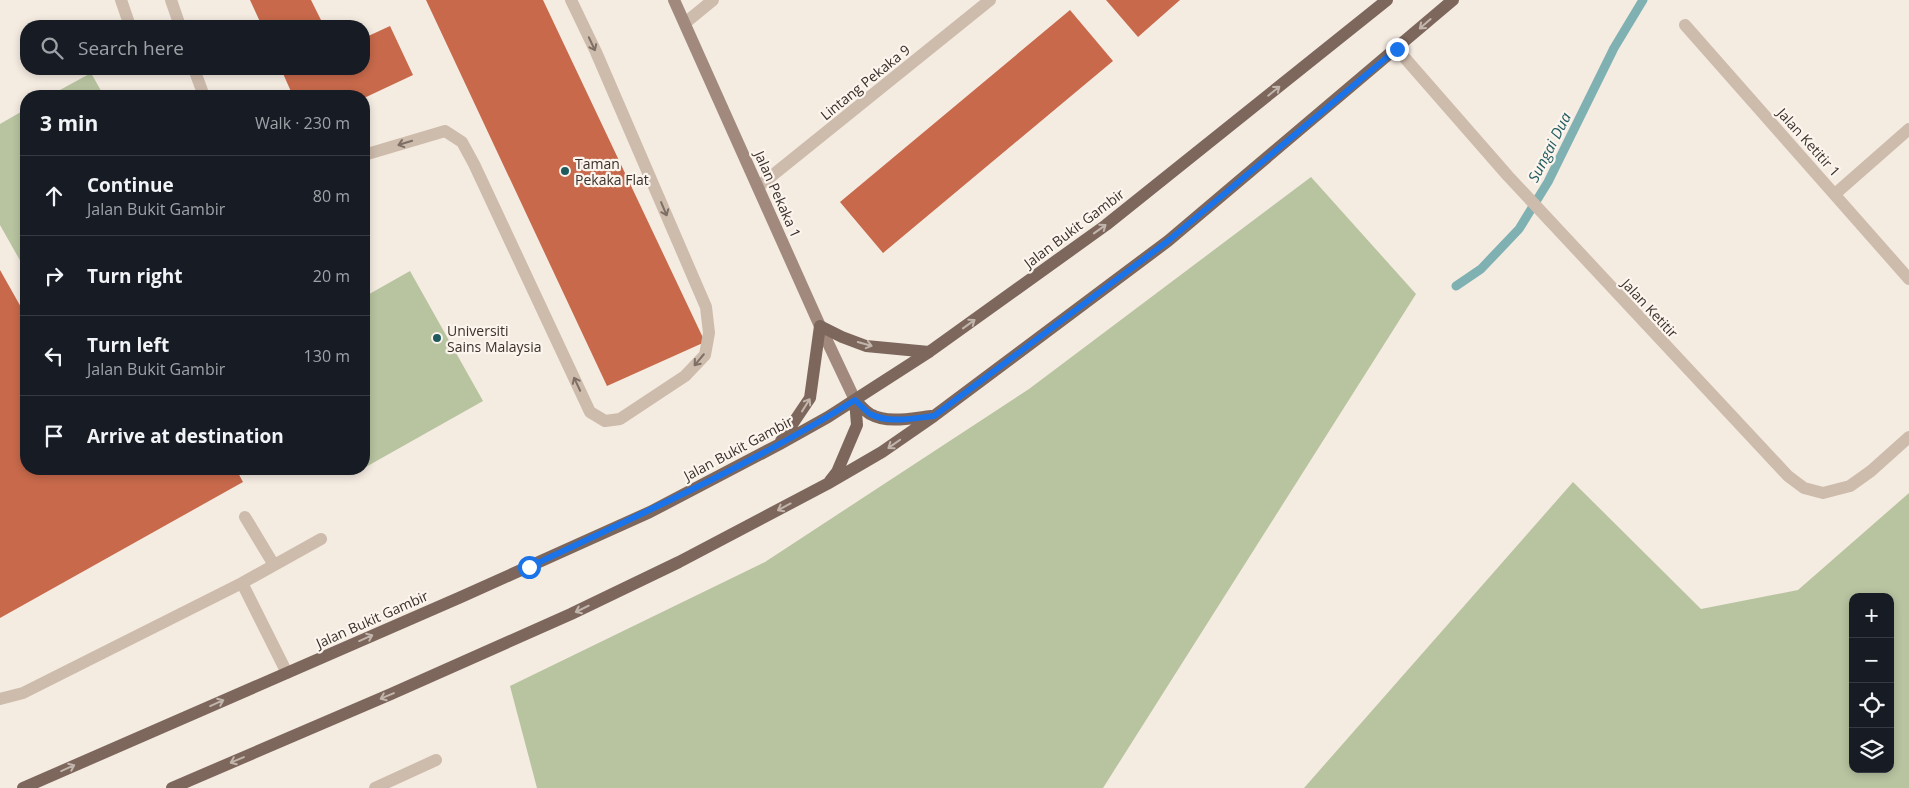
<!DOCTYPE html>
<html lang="en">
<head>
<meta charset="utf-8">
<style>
	body { margin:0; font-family:"Open Sans",sans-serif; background:#20242c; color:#f1f3f6 }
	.controls { position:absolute; right:15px; bottom:15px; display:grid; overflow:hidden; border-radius:10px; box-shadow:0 2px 8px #0003 }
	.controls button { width:45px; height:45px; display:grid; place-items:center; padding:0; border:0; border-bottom:1px solid #363941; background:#171b24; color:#f1f3f6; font:25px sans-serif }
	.stop { position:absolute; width:15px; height:15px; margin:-11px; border:4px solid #1a73e8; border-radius:50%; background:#fff }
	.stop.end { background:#1a73e8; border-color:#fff; box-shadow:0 1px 5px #0008 }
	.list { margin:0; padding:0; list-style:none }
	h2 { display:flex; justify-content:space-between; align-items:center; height:65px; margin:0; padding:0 20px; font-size:21px }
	h2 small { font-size:16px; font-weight:400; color:#9ea1a6 }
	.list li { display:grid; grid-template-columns:32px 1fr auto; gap:15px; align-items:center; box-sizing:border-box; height:80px; padding:0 20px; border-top:1px solid #363941 }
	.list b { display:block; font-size:19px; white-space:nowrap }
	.list p { margin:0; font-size:16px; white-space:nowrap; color:#9ea1a6 }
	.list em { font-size:16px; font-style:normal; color:#9ea1a6 }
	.icon { flex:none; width:28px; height:28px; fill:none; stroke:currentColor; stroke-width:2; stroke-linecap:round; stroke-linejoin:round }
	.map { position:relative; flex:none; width:1909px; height:788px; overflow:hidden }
	.search { position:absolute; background:#171b24; box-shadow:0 2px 8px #0003; left:20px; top:20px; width:350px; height:55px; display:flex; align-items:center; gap:12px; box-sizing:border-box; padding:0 18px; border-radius:20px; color:#9ea1a6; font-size:19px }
	.panel { position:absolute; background:#171b24; box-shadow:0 2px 8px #0003; left:20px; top:90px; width:350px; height:385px; border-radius:20px }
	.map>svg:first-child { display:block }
	.green { fill:#b8c4a0; fill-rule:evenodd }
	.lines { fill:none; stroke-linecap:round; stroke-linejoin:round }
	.stream { stroke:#7fb0b2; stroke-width:9 }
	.building { fill:#c8694b }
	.lane { stroke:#cdbbac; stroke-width:12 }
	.street { stroke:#cdbbac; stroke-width:12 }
	.secondary { stroke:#a18a7d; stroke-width:12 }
	.primary { stroke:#7d675c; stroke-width:12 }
	.oneway { stroke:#c2b5ac }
	.oneway2 { stroke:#7d6f65 }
	.route { stroke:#1a73e8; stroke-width:6 }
	.poi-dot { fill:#1f5a5e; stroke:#fbf5ee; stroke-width:2 }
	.labels { text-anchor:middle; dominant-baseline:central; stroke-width:4.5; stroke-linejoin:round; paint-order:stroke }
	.street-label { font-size:14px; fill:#3b302b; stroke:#fbf5ee }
	.poi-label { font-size:14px; fill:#3b302b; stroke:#fbf5ee; text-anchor:start }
	.water-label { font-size:15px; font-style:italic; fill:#1f5a5e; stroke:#fbf5ee }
</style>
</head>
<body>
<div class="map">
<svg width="1909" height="788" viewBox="0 0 1909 788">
	<rect width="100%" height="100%" fill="#f4ebe1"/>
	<!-- green -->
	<path class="green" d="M91 73 104 96H49Z
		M26 109V271L0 225V124Z
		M1311 177 1416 294 1103 788H537L510 686 765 562 1029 389Z
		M410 271 483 401 364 468V297Z
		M1573 482 1701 609 1798 590 1909 493V788H1304ZM1853 597H1890V769H1853Z"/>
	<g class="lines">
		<!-- stream -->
		<path class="stream" d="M1456 286 1481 269 1519 229 1548 182 1614 48 1643 0"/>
	</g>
	<!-- building -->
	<path class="building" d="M250 0H311L324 26H262Z
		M426 0H543L705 342 607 386Z
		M1106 0H1180L1138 37Z
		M1070 10 1113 61 883 253 840 202Z
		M390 26 413 75 364 98V96H293L281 69H364V38Z
		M0 270 26 316V469H236L243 482 0 618Z"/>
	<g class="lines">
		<!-- lane -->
		<path class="lane" d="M171 0 180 26
			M685 23 713 0
			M194 69 204 96
			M364 155 445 131 462 142 474 164 590 412 605 421 620 419 685 376 705 355 709 333 706 307 596 52 571 0
			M245 517 274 565
			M242 583 287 673
			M0 699 23 693 242 583 321 539"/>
		<!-- street -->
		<path class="street" d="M121 0 130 26
			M1685 25 1909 279
			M1397 49 1508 176 1788 476 1804 488 1823 493 1850 486 1871 471 1909 437
			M758 187 990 0
			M1835 194 1909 129
			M375 788 436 760"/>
		<!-- secondary -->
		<path class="secondary" d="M674 0 820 326 855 400"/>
		<!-- primary -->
		<path class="primary" d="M855 400C860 405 865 411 870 414 888 424 912 418 931 416
			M781 441 810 398 820 326 842 337 866 346 929 352
			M830 481 837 472 857 425 855 400
			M23 788 461 597 650 512 778 445 828 417 929 352 1106 225 1387 0
			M172 788 391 694 571 614 679 562 827 484 882 452 934 416 1168 241 1453 0"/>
	</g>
	<!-- one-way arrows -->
	<defs><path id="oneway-shaft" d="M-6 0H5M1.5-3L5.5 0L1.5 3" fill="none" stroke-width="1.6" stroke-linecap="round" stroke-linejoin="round" transform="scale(1.25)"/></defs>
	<g class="oneway">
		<use href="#oneway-shaft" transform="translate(1425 24) rotate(139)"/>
		<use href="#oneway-shaft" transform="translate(1274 91) rotate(-39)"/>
		<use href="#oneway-shaft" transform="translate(1100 229) rotate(-36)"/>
		<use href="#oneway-shaft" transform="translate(969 324) rotate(-36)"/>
		<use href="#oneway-shaft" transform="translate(865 344) rotate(16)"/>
		<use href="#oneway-shaft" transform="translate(806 405) rotate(-58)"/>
		<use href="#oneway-shaft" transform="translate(894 444) rotate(145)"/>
		<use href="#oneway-shaft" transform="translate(784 507) rotate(152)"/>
		<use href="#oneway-shaft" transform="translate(582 609) rotate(154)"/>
		<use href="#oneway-shaft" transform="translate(366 638) rotate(-24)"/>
		<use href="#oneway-shaft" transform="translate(387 696) rotate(157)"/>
		<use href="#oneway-shaft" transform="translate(217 703) rotate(-24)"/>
		<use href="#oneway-shaft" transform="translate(237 760) rotate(157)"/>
		<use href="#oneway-shaft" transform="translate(68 768) rotate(-24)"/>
	</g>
	<g class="oneway2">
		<use href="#oneway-shaft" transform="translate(592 44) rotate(65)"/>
		<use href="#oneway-shaft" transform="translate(405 143) rotate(163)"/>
		<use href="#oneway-shaft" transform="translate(664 209) rotate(67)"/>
		<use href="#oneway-shaft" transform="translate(699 360) rotate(130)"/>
		<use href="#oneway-shaft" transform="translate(577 384) rotate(-115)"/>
	</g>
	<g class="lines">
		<!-- route -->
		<path class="route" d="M529 567C639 515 751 465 855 400 860 405 865 410 870 414 889 424 914 418 934 416L1168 241 1397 49"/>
	</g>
	<!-- markers -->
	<g class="poi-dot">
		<circle cx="565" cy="171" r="5"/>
		<circle cx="437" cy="338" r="5"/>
	</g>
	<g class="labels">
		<!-- street labels -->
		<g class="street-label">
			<text transform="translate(865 82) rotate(-39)">Lintang Pekaka 9</text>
			<text transform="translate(1809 142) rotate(48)">Jalan Ketitir 1</text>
			<text transform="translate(778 194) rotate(66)">Jalan Pekaka 1</text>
			<text transform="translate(1074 228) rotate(-37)">Jalan Bukit Gambir</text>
			<text transform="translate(1650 308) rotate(47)">Jalan Ketitir</text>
			<text transform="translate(738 448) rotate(-28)">Jalan Bukit Gambir</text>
			<text transform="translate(372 619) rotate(-24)">Jalan Bukit Gambir</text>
		</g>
		<!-- poi labels -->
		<g class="poi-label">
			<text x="575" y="163">Taman<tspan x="575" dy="16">Pekaka Flat</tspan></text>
			<text x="447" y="330">Universiti<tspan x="447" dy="16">Sains Malaysia</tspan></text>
		</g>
		<!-- water labels -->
		<g class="water-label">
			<text transform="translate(1549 147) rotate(-63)">Sungai Dua</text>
		</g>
	</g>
</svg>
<div class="controls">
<button>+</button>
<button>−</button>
<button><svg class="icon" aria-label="locate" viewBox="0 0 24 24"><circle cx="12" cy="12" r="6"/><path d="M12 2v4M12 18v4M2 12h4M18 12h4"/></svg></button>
<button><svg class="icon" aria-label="layers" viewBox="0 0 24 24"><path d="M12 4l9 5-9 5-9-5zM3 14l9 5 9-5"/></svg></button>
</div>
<div class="stop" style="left:529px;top:567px"></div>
<div class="stop end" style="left:1397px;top:49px"></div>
<div class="search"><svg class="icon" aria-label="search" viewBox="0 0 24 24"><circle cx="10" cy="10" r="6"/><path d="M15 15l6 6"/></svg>Search here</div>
<section class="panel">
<h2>3 min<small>Walk · 230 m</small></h2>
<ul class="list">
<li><svg class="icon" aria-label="ahead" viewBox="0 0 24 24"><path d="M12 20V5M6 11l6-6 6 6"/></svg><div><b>Continue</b><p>Jalan Bukit Gambir</p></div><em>80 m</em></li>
<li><svg class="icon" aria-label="right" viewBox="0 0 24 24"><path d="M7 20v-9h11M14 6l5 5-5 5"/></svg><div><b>Turn right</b></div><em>20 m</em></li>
<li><svg class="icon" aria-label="left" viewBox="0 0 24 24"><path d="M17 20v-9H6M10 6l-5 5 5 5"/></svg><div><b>Turn left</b><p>Jalan Bukit Gambir</p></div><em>130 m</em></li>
<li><svg class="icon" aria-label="arrive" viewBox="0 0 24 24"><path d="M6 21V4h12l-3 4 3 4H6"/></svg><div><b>Arrive at destination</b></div></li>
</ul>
</section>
</div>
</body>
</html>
